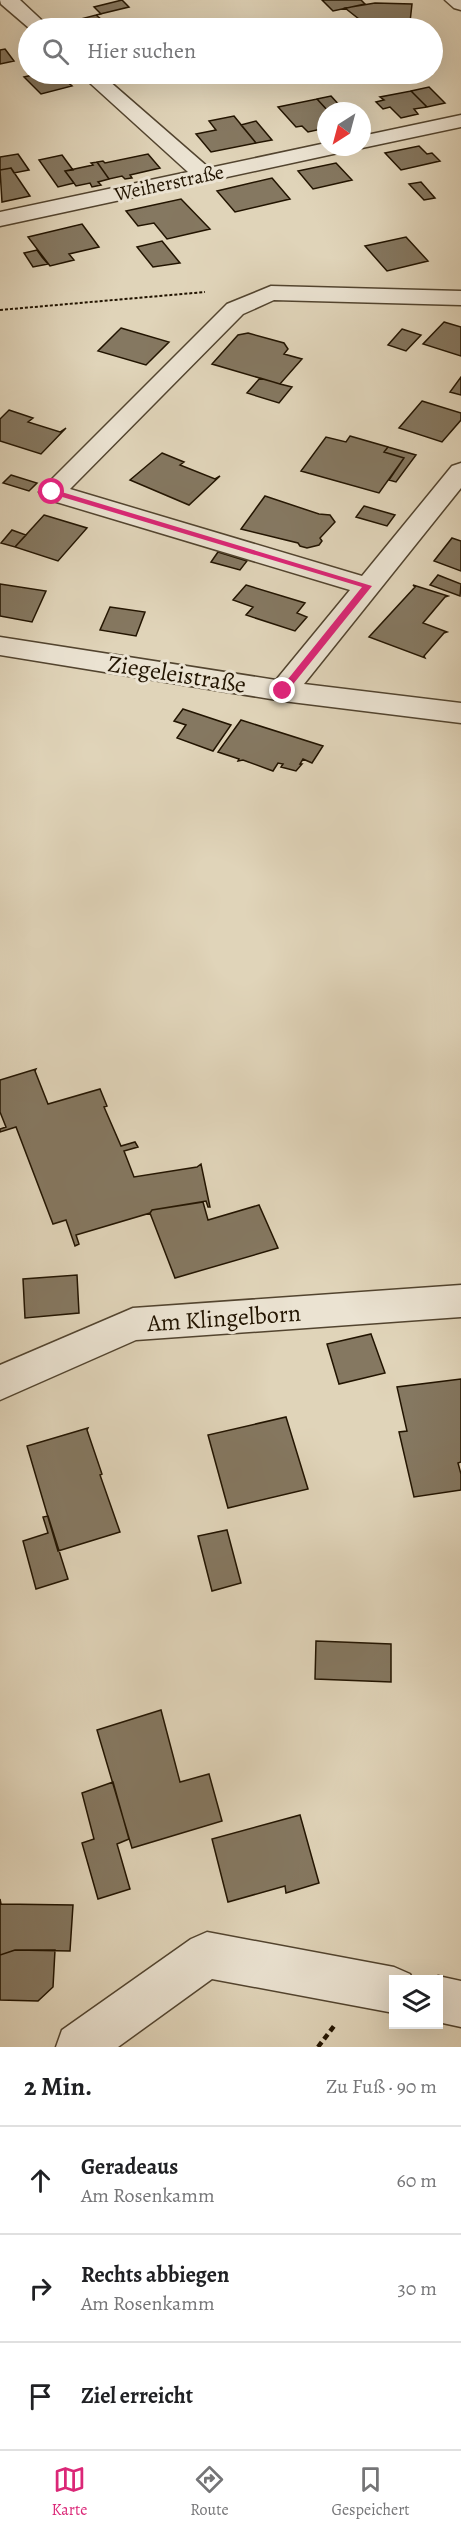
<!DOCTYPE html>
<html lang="de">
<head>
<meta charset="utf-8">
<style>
	body { margin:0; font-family:Alegreya,serif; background:#f6f6f6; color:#202124 }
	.controls { position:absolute; right:18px; bottom:18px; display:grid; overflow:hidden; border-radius:0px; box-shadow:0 6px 24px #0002 }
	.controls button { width:54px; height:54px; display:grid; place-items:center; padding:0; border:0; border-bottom:2px solid #e0e0e0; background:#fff; color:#202124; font:30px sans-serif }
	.compass { position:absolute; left:317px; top:102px; width:54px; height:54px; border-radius:50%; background:#fff; box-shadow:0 6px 24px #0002; rotate:216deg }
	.stop { position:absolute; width:18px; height:18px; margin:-14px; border:4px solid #db2777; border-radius:50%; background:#fff }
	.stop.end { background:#db2777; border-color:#fff; box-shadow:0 2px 6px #0008 }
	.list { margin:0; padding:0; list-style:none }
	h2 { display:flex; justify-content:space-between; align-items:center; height:78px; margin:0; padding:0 24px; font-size:26px }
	h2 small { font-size:20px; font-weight:400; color:#757577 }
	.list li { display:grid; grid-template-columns:39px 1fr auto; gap:18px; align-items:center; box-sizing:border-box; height:108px; padding:0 24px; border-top:2px solid #e0e0e0 }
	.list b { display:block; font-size:22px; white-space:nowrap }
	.list p { margin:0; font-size:20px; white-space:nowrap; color:#757577 }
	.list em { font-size:20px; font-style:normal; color:#757577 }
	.icon { flex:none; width:33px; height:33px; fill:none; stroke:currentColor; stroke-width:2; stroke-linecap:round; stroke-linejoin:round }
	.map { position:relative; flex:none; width:461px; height:2047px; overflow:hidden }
	.search { position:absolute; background:#fff; box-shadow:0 6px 24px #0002; left:18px; right:18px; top:18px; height:66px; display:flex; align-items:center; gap:15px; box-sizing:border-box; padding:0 21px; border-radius:33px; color:#757577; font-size:22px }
	.sheet { height:402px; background:#fff }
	nav { display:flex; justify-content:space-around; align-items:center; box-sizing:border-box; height:84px; border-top:2px solid #e0e0e0; background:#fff; font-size:16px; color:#757577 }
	nav a { display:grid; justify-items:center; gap:3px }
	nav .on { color:#db2777 }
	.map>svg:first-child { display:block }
	.building { fill:#857861; stroke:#221401; stroke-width:1.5 }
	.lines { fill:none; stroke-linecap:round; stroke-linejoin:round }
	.minor-casing { stroke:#52442f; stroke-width:3 }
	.path-far1 { stroke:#221401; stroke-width:2; stroke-dasharray:3 2; stroke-linecap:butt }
	.path { stroke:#221401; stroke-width:4.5; stroke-dasharray:6 4; stroke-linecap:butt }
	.minor { fill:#ebe3d2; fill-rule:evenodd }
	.route { fill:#db2777 }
	.labels { text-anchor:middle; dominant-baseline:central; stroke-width:6; stroke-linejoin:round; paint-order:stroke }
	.far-street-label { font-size:20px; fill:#221401; stroke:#ebe3d2 }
	.street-label { font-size:24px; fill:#221401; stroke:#ebe3d2 }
</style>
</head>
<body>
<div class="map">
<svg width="461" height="2047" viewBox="0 0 461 2047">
	<rect width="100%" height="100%" fill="#e0d4b9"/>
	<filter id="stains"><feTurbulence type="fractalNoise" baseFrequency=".00333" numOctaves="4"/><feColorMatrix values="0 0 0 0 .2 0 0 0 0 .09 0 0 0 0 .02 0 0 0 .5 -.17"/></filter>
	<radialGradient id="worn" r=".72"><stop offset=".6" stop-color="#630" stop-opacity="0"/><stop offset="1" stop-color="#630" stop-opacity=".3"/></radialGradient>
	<!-- building -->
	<path class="building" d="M122 0 129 7 96 15 101 14 94 7Z
		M322 0H361L365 4 333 11Z
		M375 3 412 4 410 22 359 19 345 8Z
		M96 15 112 28H71L65 23Z
		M5 49 14 61 0 64V50Z
		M37 74 43 76 58 74 72 86 41 94 24 77Z
		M429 87 445 103 427 107 411 91Z
		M411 91 427 107 414 109 418 114 401 118 390 107 383 109 376 102 384 100 380 97Z
		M331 96 342 108 328 111 317 99Z
		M317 99 328 111H326V128L308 132 302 126 296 127 278 107Z
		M234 116 256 143 211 152 196 134 216 130 209 121Z
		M256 121 272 140 256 143 241 125Z
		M419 146 427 154 432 153 440 161 401 170 385 153Z
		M18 154 29 170 14 173 11 168 0 170V157Z
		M148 154 160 168 130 175 132 178 125 179 122 176 109 179 97 162 103 161 105 163Z
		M62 155 73 170 65 171 74 183 58 187 39 160Z
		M97 162 109 179 98 182 101 185 92 187 90 183 76 186 65 171 93 165 91 163Z
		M336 163 352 180 313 189 298 171Z
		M11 168 30 196 2 202 0 170Z
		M272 178 290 199 235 212 217 191Z
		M421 182 435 198 424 200 409 184Z
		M181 199 210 229 167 239 154 223 138 226 126 211Z
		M82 224 99 247 69 254 74 260 50 266 28 237Z
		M406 237 428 261 387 271 365 246Z
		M162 241 180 263 153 267 137 247Z
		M37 250 42 257 48 264 33 267 24 253Z
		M444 322 461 327V356L423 344Z
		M121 328 169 342 146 365 98 351Z
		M402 329 421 335 406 351 388 345Z
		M248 333 284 343 288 349 284 354 302 359 280 384 212 364 238 335Z
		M461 377V395L450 392Z
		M260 378 280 384 292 387 279 403 247 393Z
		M422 401 461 413V420L442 442 399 428Z
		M9 410 33 418 28 422 60 432 66 428 41 454 0 441V419Z
		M350 436 388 447 384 452 404 458 379 493 301 471 326 437 346 442Z
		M388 447 416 455 396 482 389 480 404 458 384 452Z
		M162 453 184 462 180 465 215 479 220 476 189 505 130 480Z
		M11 475 37 483 29 491 3 483Z
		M265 496 319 514 330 515 335 522 320 538 322 541 319 545 307 548 300 546 298 543 241 529Z
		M364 506 395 515 387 526 356 517Z
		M44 515 87 528 58 561 15 547Z
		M12 530 26 535 15 547 1 543Z
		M452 538 461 541V571L434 561Z
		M218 552 247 561 240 570 211 562Z
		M438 575 461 584 460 596 430 585Z
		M0 584 46 591 32 622 0 616Z
		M246 585 305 603 297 613 307 617 295 631 246 615 253 607 233 600Z
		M413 585 448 596 445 597 423 623 447 632 444 633 424 656 425 658 369 637 415 587Z
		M110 607 145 612 136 636 100 630Z
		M183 709 231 725 213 751 177 738 186 725 174 721Z
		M241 720 323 746 312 763 303 759 300 764H302L296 771 281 767 283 764 278 763 273 771 243 760 238 761 239 759 218 752Z
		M36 1069 35 1071 48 1104 100 1089 107 1106 104 1107 121 1146 135 1142 138 1147 124 1151 134 1177 197 1167 201 1164 210 1207H208L206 1201 152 1210 150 1213 76 1235 79 1244 75 1246 66 1220 53 1224 16 1127 0 1132V1129L6 1127 0 1112V1080Z
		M203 1202 208 1220 259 1205 278 1248 175 1278 150 1213 152 1210Z
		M77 1275 79 1313 25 1318 23 1279Z
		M371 1334 385 1373 339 1384 327 1344Z
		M461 1379V1462L458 1463 461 1474V1490L414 1497 399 1432 407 1431 397 1387Z
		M286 1417 308 1489 228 1508 208 1435Z
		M88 1428 87 1430 102 1474 100 1475 120 1532 58 1551 27 1446Z
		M48 1516 68 1579 36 1589 23 1541 48 1533 43 1517Z
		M227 1530 241 1583 212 1591 198 1536Z
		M316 1641 391 1644V1682L315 1679Z
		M161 1710 180 1782 209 1774 222 1821 132 1848 97 1730Z
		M113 1782 129 1839 117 1844 130 1889 98 1899 82 1843 94 1839 82 1793Z
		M300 1815 319 1883 286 1893 285 1886 228 1902 212 1839Z
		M0 1899 1 1904 73 1905 70 1951 15 1950 0 1955Z
		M15 1950H55L53 1987 38 2001 0 2000V1955Z"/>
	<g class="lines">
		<!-- minor casing -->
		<g class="minor-casing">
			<path id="minor" d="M0 0H20L50 28H29L1 4Z
				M445 0H461V10L454 8Z
				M80 74H101L209 168 326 143V147H349L346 152 338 153 0 226V212L188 172Z
				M461 115V127L362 148 357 147H362V136Z
				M271 286 461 291V305L274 300 243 314 70 489 362 576 452 466 461 463V488L304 684 461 703V723L283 701 0 655V637L276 680 350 590 43 498 39 492 227 304Z
				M461 1285V1317L136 1340 0 1400V1365L133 1308Z
				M207 1932 394 1967 410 1974 413 1980H394V2013L212 1979 118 2047H56L62 2030 191 1939Z
				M438 1976 461 1981V2027L438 2022V1980H429Z"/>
		</g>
		<!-- path-far1 -->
		<path class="path-far1" d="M0 310 205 292"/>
		<!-- path -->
		<path class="path" d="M318 2047 334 2026"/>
		<!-- minor -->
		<use href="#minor" class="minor"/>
	</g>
	<!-- route -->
	<path class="route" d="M49 490H55L372 586 286 693H280V689L362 587 49 493Z"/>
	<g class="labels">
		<!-- far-street labels -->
		<g class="far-street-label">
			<text transform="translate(169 183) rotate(-12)">Weiherstraße</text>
		</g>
		<!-- street labels -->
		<g class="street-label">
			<text transform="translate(177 674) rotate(9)">Ziegeleistraße</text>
			<text transform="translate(224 1318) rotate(-4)">Am Klingelborn</text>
		</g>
	</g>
	<rect width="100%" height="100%" filter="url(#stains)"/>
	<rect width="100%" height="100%" fill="url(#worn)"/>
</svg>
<div class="controls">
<button><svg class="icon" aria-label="layers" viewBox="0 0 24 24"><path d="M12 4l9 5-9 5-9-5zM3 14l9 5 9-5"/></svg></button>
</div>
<svg class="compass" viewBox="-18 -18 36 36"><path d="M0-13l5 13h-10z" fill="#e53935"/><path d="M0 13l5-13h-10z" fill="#757577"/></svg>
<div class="stop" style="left:52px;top:492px"></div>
<div class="stop end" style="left:283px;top:691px"></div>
<div class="search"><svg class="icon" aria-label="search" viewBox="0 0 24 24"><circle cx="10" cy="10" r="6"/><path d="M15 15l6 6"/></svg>Hier suchen</div>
</div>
<section class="sheet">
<h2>2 Min.<small>Zu Fuß · 90 m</small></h2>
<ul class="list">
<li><svg class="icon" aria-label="ahead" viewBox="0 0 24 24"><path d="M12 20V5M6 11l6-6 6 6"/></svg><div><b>Geradeaus</b><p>Am Rosenkamm</p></div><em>60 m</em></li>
<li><svg class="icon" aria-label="right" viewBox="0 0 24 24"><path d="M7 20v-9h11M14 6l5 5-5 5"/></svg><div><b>Rechts abbiegen</b><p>Am Rosenkamm</p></div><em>30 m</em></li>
<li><svg class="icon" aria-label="arrive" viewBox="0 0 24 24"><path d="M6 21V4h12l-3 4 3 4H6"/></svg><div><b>Ziel erreicht</b></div></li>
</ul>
</section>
<nav>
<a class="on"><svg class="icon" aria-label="map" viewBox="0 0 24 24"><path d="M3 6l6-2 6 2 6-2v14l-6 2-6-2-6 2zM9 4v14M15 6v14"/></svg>Karte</a>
<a><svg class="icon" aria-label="directions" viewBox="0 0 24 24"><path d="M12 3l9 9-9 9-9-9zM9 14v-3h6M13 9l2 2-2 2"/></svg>Route</a>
<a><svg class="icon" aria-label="saved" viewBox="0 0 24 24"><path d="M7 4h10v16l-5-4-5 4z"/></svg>Gespeichert</a>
</nav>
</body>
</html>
